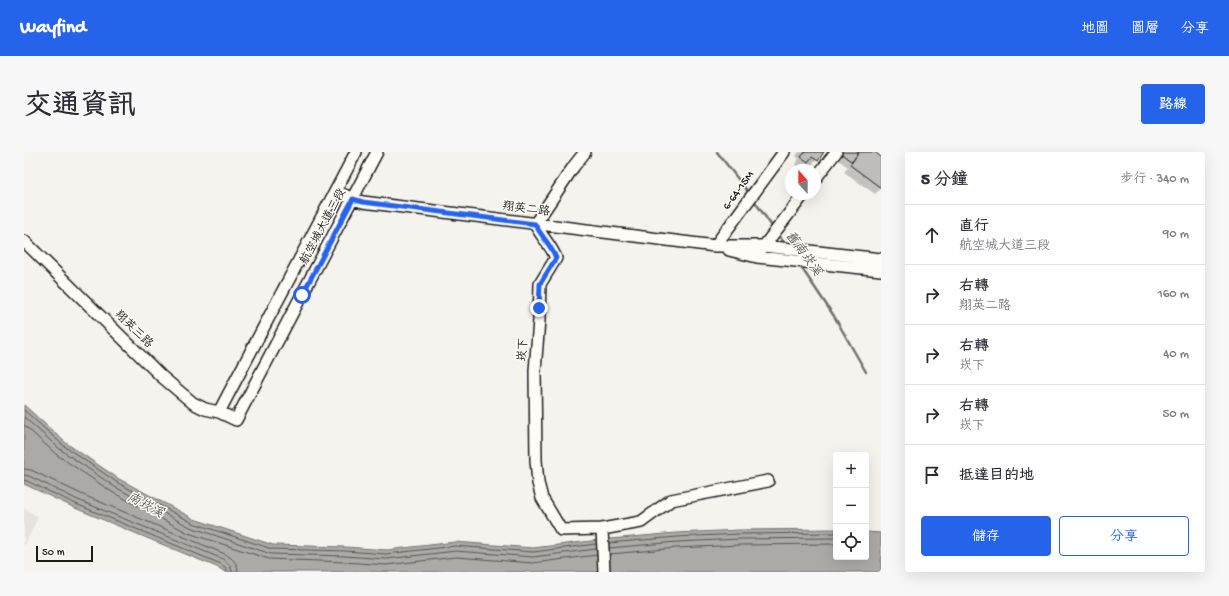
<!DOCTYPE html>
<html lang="zh-TW">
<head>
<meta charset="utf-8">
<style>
	body { margin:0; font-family:"Gochi Hand","LXGW WenKai TC",sans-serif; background:#f7f7f7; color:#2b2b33 }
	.controls { position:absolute; right:12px; bottom:12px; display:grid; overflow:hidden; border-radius:4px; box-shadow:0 4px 16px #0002 }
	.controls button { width:36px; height:36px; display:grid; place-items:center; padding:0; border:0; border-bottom:1px solid #e1e1e2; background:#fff; color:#2b2b33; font:20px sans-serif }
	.compass { position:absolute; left:761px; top:12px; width:36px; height:36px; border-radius:50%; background:#fff; box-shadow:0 4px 16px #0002; rotate:339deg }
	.scale { position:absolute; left:12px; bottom:10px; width:57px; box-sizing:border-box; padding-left:4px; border:2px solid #1c1c1c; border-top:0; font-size:11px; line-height:14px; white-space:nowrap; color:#1c1c1c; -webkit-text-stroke:3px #fdfcf7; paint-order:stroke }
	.stop { position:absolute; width:12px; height:12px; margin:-9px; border:3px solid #2563eb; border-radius:50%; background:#fff }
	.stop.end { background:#2563eb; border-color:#fff; box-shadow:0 1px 4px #0008 }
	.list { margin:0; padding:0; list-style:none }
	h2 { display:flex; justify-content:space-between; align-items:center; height:52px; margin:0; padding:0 16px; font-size:17px }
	h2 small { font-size:13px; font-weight:400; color:#7c7c81 }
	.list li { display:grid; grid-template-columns:26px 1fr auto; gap:12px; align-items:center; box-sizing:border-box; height:60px; padding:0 16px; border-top:1px solid #e1e1e2 }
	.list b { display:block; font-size:15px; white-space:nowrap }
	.list p { margin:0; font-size:13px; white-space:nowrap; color:#7c7c81 }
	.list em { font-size:13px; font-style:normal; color:#7c7c81 }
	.actions { display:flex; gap:8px; padding:12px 16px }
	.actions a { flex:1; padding:9px 0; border:1px solid #2563eb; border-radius:4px; text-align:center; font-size:14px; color:#2563eb }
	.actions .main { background:#2563eb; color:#fff }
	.icon { flex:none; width:22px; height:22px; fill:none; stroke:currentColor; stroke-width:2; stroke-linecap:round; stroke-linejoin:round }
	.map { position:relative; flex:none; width:857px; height:420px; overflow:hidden; border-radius:4px }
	header { display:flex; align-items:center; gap:24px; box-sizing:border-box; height:56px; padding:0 20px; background:#2563eb; color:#fff }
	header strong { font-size:19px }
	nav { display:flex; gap:22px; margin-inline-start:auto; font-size:14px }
	.intro { display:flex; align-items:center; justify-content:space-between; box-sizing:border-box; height:96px; padding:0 24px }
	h1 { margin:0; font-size:28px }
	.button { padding:10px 18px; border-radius:4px; background:#2563eb; color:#fff; font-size:14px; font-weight:700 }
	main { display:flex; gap:24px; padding:0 24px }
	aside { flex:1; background:#fff; border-radius:4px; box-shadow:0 4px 16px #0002 }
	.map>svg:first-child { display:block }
	.built { fill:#e4e3de }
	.water { fill:#abaaa6; stroke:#72716f }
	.shadow { fill:#0003 }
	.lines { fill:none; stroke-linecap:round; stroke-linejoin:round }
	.shore { stroke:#555553; stroke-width:1 }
	.stream { stroke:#72716f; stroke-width:2.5 }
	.building { fill:#bebdba; stroke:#1c1c1c }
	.minor-casing { stroke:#1c1c1c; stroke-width:14 }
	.minor { stroke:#fdfcf7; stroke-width:11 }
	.route { stroke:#2563eb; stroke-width:5 }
	.labels { text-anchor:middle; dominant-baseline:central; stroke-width:3; stroke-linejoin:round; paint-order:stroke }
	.street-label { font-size:12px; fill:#1c1c1c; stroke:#fdfcf7 }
	.water-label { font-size:13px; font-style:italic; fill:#5c5c5a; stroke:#fdfcf7 }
</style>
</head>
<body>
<header>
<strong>Wayfind</strong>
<nav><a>地圖</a><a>圖層</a><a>分享</a></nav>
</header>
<div class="intro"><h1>交通資訊</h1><a class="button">路線</a></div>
<main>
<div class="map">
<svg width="857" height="420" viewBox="0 0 857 420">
	<rect width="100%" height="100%" fill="#f4f3ee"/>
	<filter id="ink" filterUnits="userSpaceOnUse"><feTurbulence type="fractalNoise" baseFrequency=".025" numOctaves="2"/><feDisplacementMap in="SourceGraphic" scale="8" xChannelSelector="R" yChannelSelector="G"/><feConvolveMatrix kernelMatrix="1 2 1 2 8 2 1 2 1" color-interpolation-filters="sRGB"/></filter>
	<g filter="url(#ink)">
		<!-- built -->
		<path class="built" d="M0 356 14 365 0 395Z"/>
		<!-- water -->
		<path class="water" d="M0 253 42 291 95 327 170 367 249 393 321 395 363 398 431 390 509 396 575 388 652 381 716 378 812 377V405H842V380L857 381V420H201L195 416 51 356 0 332Z"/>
		<!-- shadow -->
		<path class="shadow" d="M775 0H799L786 15 782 11 776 17 771 13 775 7 772 4Z
			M803 0H849L857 6V36L851 42 820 20 824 15Z"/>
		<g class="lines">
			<!-- shore -->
			<path class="shore" d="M0 258 40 294 94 331 169 371 248 397 321 399 362 402 431 394 509 400 572 392
				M0 265 37 298 91 335 166 375 247 402 321 404 362 407 432 399 509 405 572 397
				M0 273 33 303 88 340 164 381 245 407 321 410 362 413 432 405 509 411 573 403
				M0 317 7 318 57 342 201 402C209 407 214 411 214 420
				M0 323 5 324 54 348 199 407 206 413 208 420
				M0 328 3 329 52 352 197 412 202 416 203 420
				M585 391 653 385 716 382 812 381
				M585 396 653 390 716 387 812 386
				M586 402 653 396 716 393 812 392"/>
			<!-- stream -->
			<path class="stream" d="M693 0 725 41
				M729 47 750 77
				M753 81 761 92
				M775 112 810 164 842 220"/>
		</g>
		<!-- building -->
		<path class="building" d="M781 0H800L794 9 788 5 784 10 777 5Z
			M815 0H835L828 10Z
			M835 0H851L857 5V36L826 13Z"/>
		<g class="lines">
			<!-- minor casing -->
			<g class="minor-casing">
				<path id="minor" d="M561 0 550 14 511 72C517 84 527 93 532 106L516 132 515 168 511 219 512 308 514 331 518 346 537 378 578 377 617 370 647 348 744 329
					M791 27 812 0
					M312 39 329 47 339 50 691 94H740L857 107
					M0 89 137 224 169 251 181 257 195 260 212 268 353 0
					M691 94 760 0
					M705 98 733 105 857 118
					M737 98 780 42
					M195 260 332 0
					M578 377 580 420"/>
			</g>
			<!-- minor -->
			<use href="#minor" class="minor"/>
		</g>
	</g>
	<g class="lines" filter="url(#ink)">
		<!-- route -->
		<path class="route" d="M278 143 329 47 339 50 511 72C517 84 527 93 532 106L516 132 515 156"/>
	</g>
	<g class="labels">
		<!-- street labels -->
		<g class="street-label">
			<text transform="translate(715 39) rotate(-54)">6-64-15M</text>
			<text transform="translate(502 58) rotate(7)">翔英二路</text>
			<text transform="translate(300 75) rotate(-62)">航空城大道三段</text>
			<text transform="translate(109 178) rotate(44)">翔英三路</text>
			<text transform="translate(500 198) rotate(-86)">崁下</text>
		</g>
		<!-- water labels -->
		<g class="water-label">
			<text transform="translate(779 102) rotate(54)">舊南崁溪</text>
			<text transform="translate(121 354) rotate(28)">南崁溪</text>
		</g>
	</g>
</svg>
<div class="controls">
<button>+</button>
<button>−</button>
<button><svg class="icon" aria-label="locate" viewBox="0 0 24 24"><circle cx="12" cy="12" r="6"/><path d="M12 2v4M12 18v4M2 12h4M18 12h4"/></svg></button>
</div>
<svg class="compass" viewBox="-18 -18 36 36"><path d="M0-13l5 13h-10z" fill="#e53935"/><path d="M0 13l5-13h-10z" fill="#7c7c81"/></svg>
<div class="scale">50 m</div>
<div class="stop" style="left:278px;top:143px"></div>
<div class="stop end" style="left:515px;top:156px"></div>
</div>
<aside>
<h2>5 分鐘<small>步行 · 340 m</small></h2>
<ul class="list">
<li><svg class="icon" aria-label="ahead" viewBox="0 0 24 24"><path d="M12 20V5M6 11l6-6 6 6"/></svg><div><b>直行</b><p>航空城大道三段</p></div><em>90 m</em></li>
<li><svg class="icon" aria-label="right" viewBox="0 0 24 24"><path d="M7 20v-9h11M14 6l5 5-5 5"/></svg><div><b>右轉</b><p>翔英二路</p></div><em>160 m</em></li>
<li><svg class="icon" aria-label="right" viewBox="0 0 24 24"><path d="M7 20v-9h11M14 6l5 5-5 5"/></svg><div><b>右轉</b><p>崁下</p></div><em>40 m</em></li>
<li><svg class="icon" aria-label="right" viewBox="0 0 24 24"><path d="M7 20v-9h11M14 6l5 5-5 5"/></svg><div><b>右轉</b><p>崁下</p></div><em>50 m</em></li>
<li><svg class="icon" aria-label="arrive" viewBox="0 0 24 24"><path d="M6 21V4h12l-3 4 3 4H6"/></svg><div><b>抵達目的地</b></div></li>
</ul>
<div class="actions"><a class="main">儲存</a><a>分享</a></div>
</aside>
</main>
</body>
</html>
